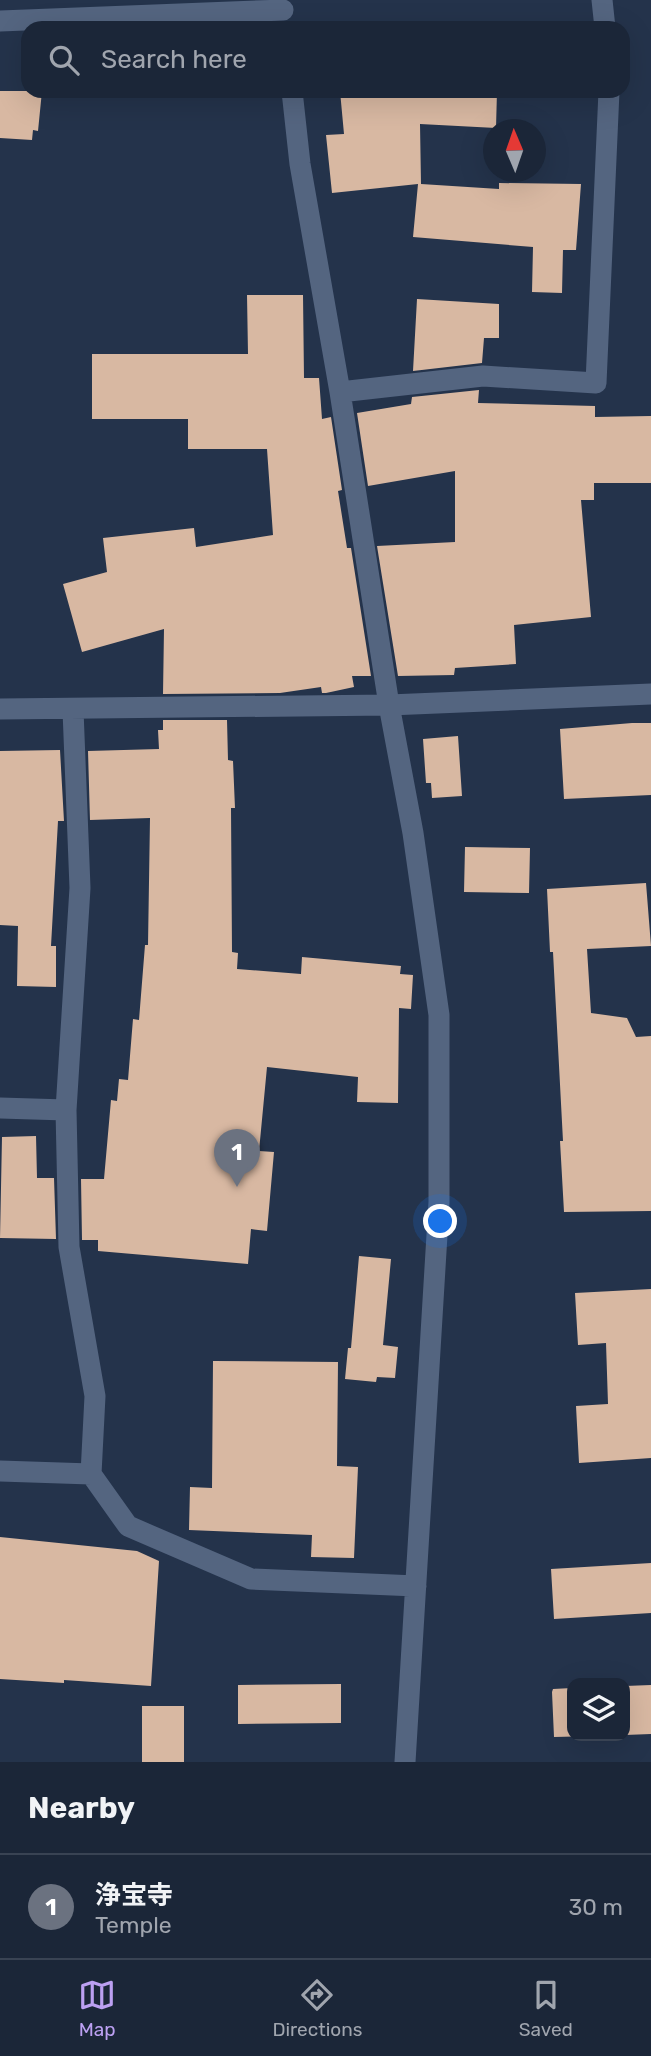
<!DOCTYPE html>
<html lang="en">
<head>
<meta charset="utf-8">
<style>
	body { margin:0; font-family:Rubik,"Noto Sans JP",sans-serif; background:#283243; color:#f1f3f6 }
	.controls { position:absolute; right:21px; bottom:21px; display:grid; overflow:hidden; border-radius:14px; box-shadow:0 7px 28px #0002 }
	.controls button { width:63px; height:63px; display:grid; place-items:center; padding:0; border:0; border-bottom:2px solid #394353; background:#1b2638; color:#f1f3f6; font:35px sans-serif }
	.compass { position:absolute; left:483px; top:119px; width:63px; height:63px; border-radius:50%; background:#1b2638; box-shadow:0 7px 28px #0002; rotate:358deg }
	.you { position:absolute; left:441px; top:1222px; width:24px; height:24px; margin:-18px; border:5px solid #fff; border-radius:50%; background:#1a73e8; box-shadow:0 0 0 10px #1a73e833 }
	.badge { display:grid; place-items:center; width:46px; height:46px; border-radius:50%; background:#bca0f2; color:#fff; font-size:23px; font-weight:700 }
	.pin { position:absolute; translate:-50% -58px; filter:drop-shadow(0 2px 4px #0008) }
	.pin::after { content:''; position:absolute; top:37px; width:24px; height:21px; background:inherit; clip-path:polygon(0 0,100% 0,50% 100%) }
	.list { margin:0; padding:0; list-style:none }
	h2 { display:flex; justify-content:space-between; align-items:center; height:91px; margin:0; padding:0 28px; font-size:30px }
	h2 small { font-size:23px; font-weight:400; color:#a0a5ae }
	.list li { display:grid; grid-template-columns:46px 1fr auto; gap:21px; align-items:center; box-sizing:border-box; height:105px; padding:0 28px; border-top:2px solid #394353 }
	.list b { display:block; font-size:26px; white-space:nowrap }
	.list p { margin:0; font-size:23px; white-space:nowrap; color:#a0a5ae }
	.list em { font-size:23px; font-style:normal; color:#a0a5ae }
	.icon { flex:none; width:38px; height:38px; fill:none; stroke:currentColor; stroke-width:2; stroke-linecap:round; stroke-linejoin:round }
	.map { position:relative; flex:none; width:651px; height:1762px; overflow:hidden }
	.search { position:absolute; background:#1b2638; box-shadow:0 7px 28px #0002; left:21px; right:21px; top:21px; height:77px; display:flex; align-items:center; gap:18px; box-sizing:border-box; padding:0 24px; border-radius:21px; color:#a0a5ae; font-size:26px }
	.sheet { height:196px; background:#1b2638 }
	nav { display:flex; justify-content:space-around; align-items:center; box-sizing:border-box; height:98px; border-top:2px solid #394353; background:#1b2638; font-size:19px; color:#a0a5ae }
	nav a { display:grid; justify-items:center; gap:4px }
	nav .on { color:#bca0f2 }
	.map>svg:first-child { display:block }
	.building { fill:#d8b8a2 }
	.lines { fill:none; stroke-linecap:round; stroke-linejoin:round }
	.minor { stroke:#546580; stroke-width:21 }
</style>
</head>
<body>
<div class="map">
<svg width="651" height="1762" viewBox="0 0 651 1762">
	<rect width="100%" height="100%" fill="#24334b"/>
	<!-- building -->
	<path class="building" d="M0 91H42L38 131 33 130 32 140 0 138Z
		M340 91H497L496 128 420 124 421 184 499 189V183L581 184 576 250H563L562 293 532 292 533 247 413 237 418 184 332 193 326 135 344 134Z
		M247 295H303L304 378H319L322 419 331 417 342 490 338 491 347 548H351L371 676H352L354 687 326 693H322L321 687 280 693 163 694 164 629 82 652 63 584 107 572 103 538 194 528 196 547 273 535 267 449H188V419H92V354H248Z
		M417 299 499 304V338H484L482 363 413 371Z
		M479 390 478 403 595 406V417L651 416V483H594V500H581L591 617 514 625 516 664 455 668 454 675 398 676 377 546 455 542V471L368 486 357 413 411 404 412 397Z
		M163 720H227L228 760 233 761 235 808H231L232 952 238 953 237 969 301 974 302 957 401 966 400 974 413 975 411 1009 399 1008 398 1103 357 1102 358 1077 267 1067 259 1151 274 1152 267 1231 251 1229 248 1264 98 1251V1240H82L81 1179H104L111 1100 117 1101 119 1079 128 1080 133 1019 139 1020 145 945H148L150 818 90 820 88 751 159 749 158 730H163Z
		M632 723H651V795L564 799 560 729Z
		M458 736 462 796 432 798 431 783H426L423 739Z
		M60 750 64 821H58L51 946H56V987L17 986 18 926 0 925V751Z
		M465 847 530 848 529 893 464 892Z
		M646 883 651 946 587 949 591 1013 627 1018 636 1037 651 1036V1211L564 1212 560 1141H563L553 952H550L547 889Z
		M36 1136 37 1178H54L56 1239 0 1238 2 1137Z
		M359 1256 391 1259 383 1345 398 1347 395 1378 377 1377 376 1382 345 1379 348 1348H351Z
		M651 1289V1458L579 1463 576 1406 608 1404 606 1343 578 1345 575 1293Z
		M213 1361 338 1362 337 1466 358 1467 354 1558 311 1557 312 1535 189 1530 190 1487 212 1488Z
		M0 1537 137 1551 159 1561 151 1686 64 1680V1683L0 1679Z
		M651 1563V1613L554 1619 551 1569Z
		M341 1684V1723L238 1724V1685Z
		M651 1685V1734L625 1735V1686Z
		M572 1688V1736H596L554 1737 552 1692 553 1689Z
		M142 1706H184V1762H142Z"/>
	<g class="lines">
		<!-- minor -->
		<path class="minor" d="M602 0 605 28
			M0 21 283 10
			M292 91 300 164 340 392 389 705 413 833 439 1015V1202L405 1762
			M340 392 483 376 596 383 609 91
			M0 709 389 705 651 694
			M73 710 80 888 66 1110 69 1247 95 1396 91 1474
			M0 1108 66 1110
			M0 1471 91 1474 128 1526 251 1579 416 1586"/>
	</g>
</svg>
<div class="controls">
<button><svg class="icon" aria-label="layers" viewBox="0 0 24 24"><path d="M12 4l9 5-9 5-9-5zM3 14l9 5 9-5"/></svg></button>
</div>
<svg class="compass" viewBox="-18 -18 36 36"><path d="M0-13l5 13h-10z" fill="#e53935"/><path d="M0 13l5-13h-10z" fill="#a0a5ae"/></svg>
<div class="you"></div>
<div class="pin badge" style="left:237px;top:1187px;background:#6b7280">1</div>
<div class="search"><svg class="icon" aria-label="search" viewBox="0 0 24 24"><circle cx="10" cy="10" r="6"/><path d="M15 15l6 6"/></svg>Search here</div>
</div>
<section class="sheet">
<h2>Nearby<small></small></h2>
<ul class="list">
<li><span class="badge" style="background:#6b7280">1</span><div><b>浄宝寺</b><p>Temple</p></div><em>30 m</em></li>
</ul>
</section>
<nav>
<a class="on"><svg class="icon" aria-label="map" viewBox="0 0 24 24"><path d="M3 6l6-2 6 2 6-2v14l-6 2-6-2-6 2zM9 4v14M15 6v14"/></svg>Map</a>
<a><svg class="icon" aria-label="directions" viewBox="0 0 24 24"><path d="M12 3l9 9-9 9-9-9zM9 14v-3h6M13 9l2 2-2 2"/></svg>Directions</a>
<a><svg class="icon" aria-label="saved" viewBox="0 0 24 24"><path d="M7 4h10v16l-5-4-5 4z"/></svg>Saved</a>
</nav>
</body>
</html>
